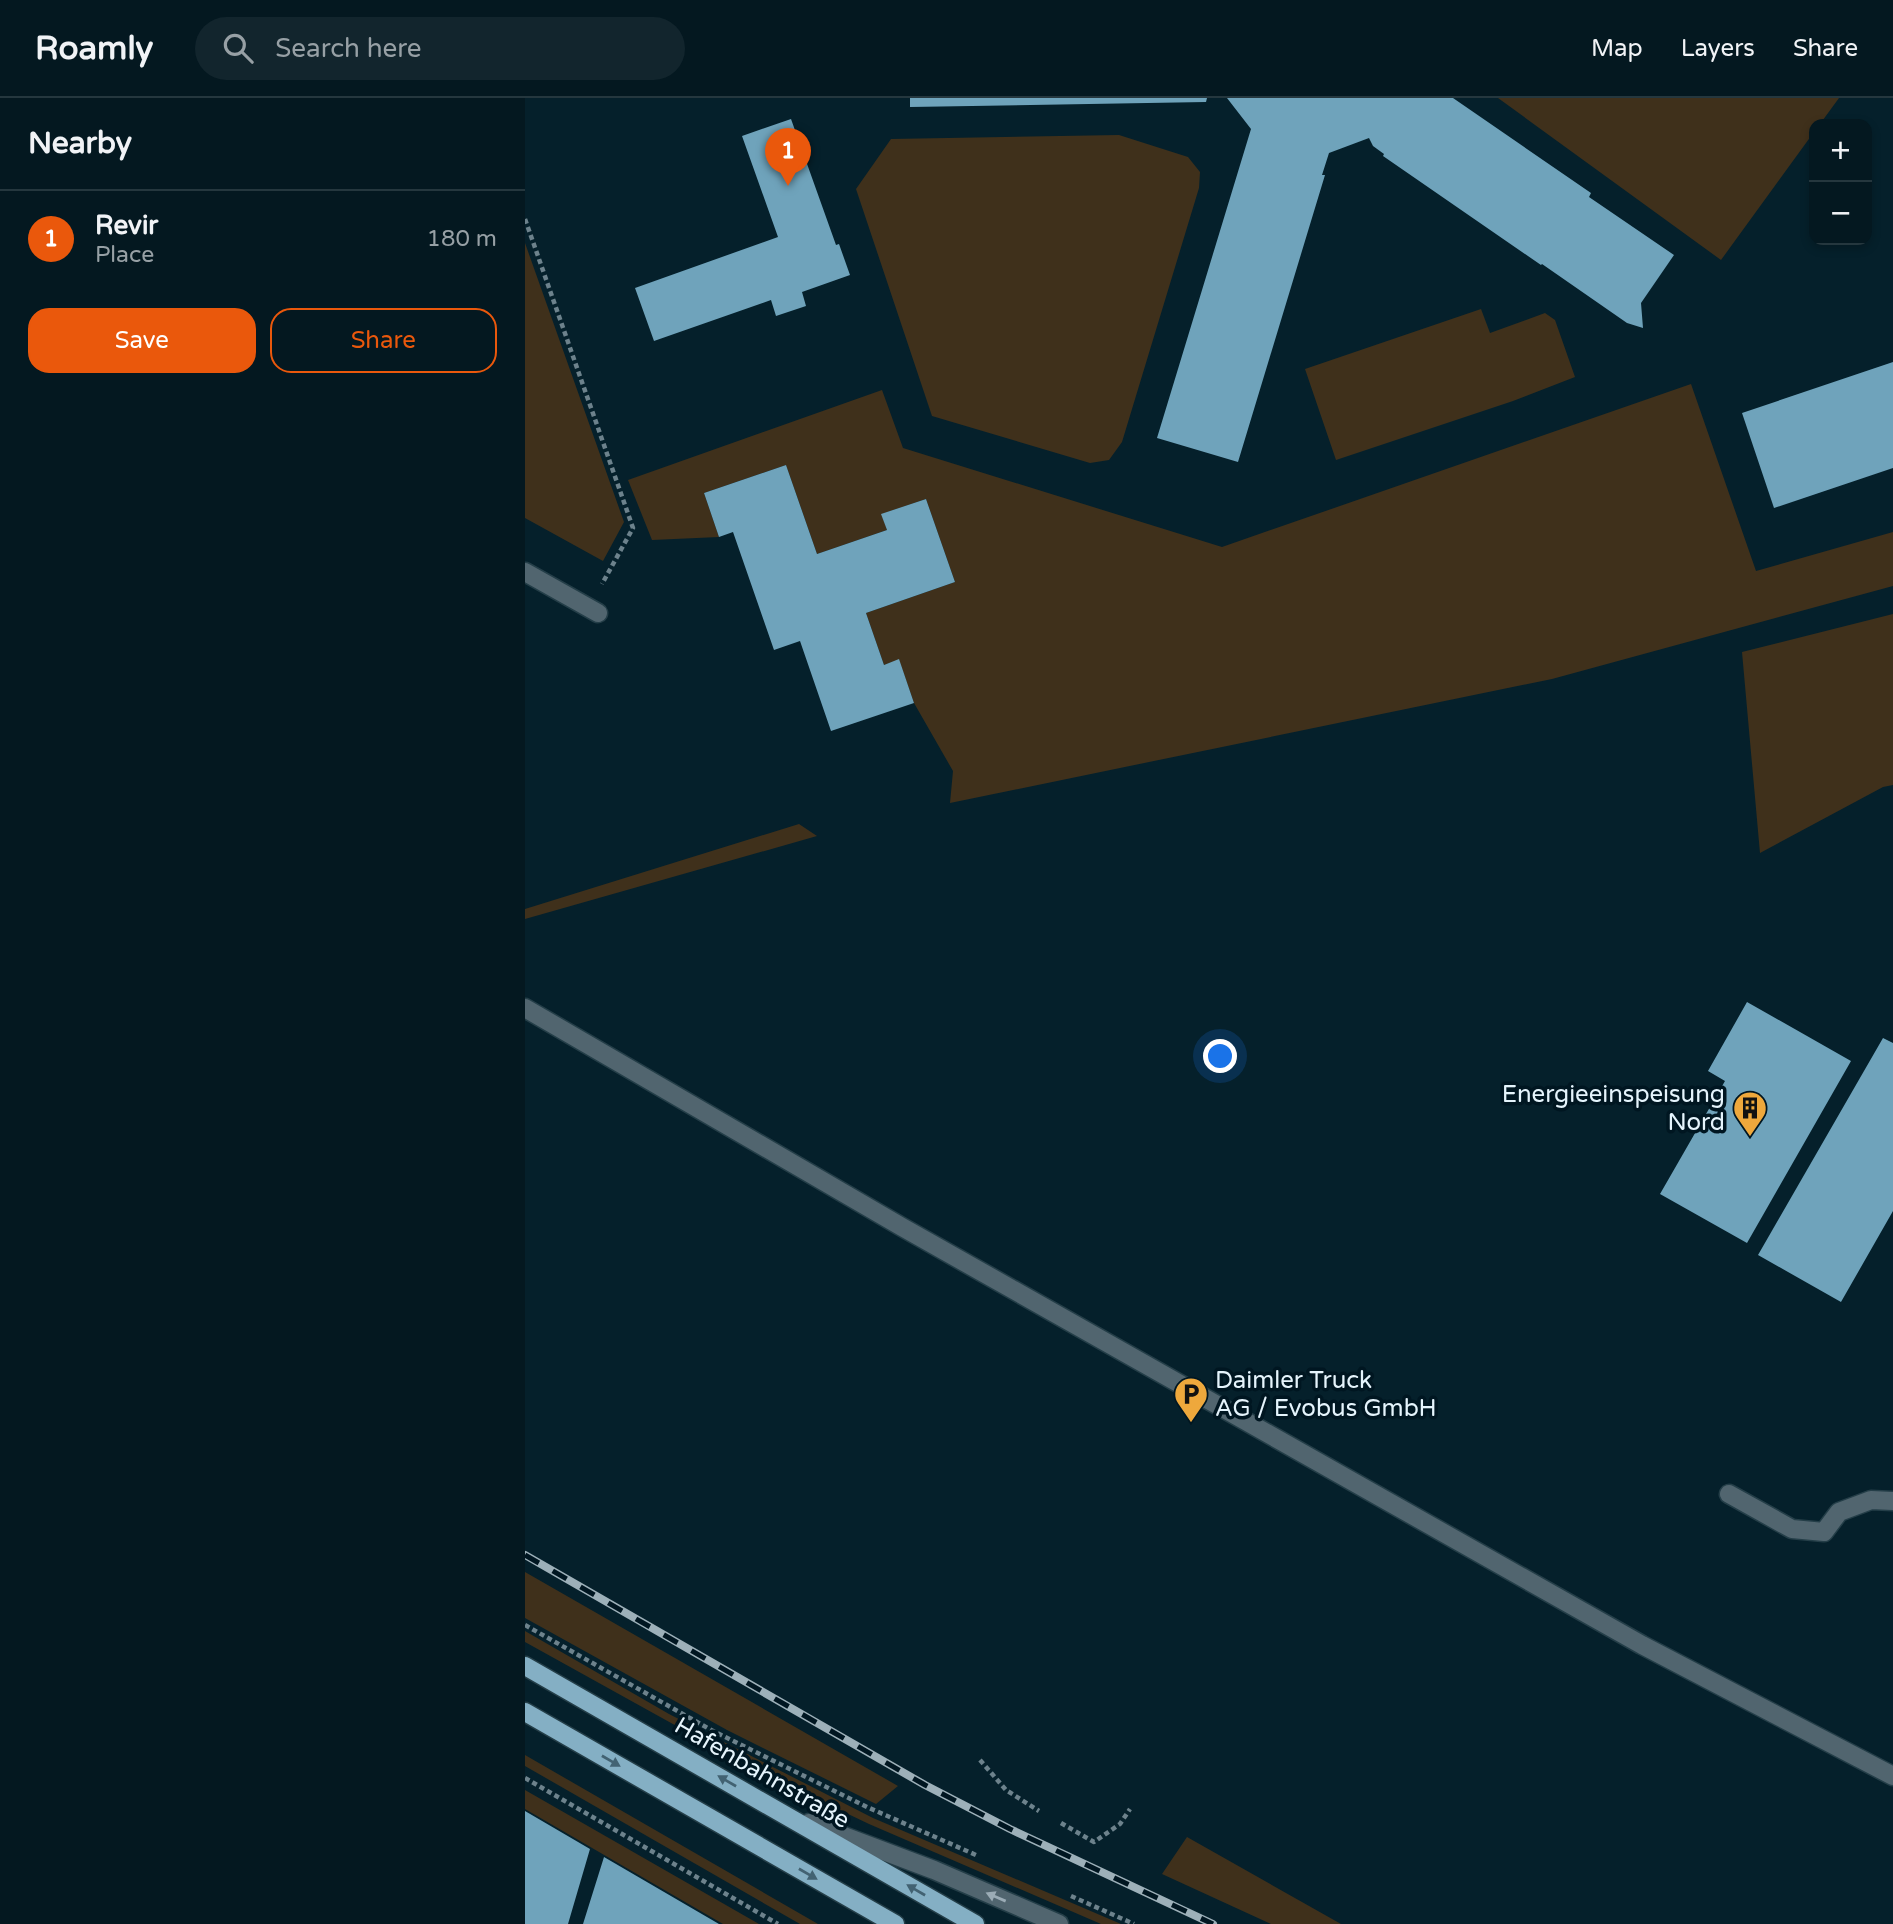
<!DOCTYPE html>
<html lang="en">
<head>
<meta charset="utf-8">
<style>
	body { margin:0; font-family:"Varela Round",sans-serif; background:#12252d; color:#f1f3f6 }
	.controls { position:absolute; right:21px; top:21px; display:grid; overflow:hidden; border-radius:14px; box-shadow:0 4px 10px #0003 }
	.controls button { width:63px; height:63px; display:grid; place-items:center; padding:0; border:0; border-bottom:2px solid #25373e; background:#041820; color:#f1f3f6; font:35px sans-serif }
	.you { position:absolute; left:696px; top:959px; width:24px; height:24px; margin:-18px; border:5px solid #fff; border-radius:50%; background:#1a73e8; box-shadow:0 0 0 10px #1a73e833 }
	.badge { display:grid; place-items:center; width:46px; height:46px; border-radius:50%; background:#ea580c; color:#fff; font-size:23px; font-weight:700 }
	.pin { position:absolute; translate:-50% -58px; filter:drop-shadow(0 2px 4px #0008) }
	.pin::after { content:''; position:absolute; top:37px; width:24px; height:21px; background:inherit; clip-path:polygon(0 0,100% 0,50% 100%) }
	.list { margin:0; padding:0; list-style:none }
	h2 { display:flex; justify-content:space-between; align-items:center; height:91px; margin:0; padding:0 28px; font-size:30px }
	h2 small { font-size:23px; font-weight:400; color:#97a0a5 }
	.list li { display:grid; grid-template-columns:46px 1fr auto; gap:21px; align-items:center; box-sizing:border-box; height:98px; padding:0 28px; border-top:2px solid #25373e }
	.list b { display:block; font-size:26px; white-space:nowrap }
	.list p { margin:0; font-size:23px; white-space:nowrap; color:#97a0a5 }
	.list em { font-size:23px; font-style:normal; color:#97a0a5 }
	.actions { display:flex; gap:14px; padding:21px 28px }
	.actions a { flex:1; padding:16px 0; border:2px solid #ea580c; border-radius:21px; text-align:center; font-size:24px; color:#ea580c }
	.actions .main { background:#ea580c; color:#fff }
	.icon { flex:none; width:38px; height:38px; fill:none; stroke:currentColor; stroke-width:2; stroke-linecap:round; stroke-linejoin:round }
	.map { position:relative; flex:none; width:1368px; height:1826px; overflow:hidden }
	header { display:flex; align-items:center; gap:42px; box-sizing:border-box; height:98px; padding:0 35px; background:#041820; border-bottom:2px solid #25373e }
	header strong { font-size:33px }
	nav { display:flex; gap:38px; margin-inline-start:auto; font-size:24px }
	.search { width:490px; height:63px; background:#12252d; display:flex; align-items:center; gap:18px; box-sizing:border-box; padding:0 24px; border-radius:38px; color:#97a0a5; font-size:26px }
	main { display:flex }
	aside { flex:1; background:#041820 }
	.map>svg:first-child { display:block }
	.green { fill:#3f301b }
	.building { fill:#6fa3bb }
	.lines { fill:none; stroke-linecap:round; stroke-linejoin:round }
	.minor-casing { stroke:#243e48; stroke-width:21 }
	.major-casing { stroke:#243e48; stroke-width:21 }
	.path { stroke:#6d828c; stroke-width:4.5; stroke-dasharray:5 3.5; stroke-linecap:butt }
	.minor { stroke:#51656f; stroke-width:18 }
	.major { stroke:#84afc4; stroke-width:18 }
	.rail-casing { stroke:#9db0b9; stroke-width:8 }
	.rail { stroke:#001621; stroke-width:5; stroke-dasharray:16; stroke-linecap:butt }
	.oneway { fill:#426272 }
	.oneway2 { fill:#9bacb6 }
	.labels { text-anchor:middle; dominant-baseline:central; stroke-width:7; stroke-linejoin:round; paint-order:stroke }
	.poi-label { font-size:24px; fill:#e5f4fc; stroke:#001621; text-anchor:end }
	.street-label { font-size:24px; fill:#e5f4fc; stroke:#001621 }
</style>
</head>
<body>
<header>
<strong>Roamly</strong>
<div class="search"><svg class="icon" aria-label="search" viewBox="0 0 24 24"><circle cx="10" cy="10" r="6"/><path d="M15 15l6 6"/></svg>Search here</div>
<nav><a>Map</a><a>Layers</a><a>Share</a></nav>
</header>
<main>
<aside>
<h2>Nearby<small></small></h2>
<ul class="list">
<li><span class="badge">1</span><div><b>Revir</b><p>Place</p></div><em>180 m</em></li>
</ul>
<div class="actions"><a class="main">Save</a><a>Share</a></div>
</aside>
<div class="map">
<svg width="1368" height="1826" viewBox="0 0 1368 1826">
	<rect width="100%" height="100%" fill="#05202b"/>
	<!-- green -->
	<path class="green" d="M973 0H1314L1295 26H1289V34L1196 162Z
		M594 37 663 59 675 74 674 90 597 344 584 362 565 365 407 318 331 91 366 41Z
		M0 145 99 424 78 463 0 420Z
		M956 211 965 235 1020 215 1030 222 1050 279 988 303 811 362 780 271Z
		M1166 286 1231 473 1368 434V488L1027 581 425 705 428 673 389 605 374 562 359 567 341 515 430 484 401 401 357 416 362 432 292 456 261 367 179 395 194 439 127 442 103 382 357 292 378 350 697 449Z
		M1368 516V687L1358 689 1235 755 1217 554Z
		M274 726 292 738 0 821V811Z
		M0 1474 373 1688 351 1706 202 1632 0 1520Z
		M0 1533 144 1616 348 1720 596 1826H576L344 1726 229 1671 0 1544Z
		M0 1657 293 1826H275L0 1668Z
		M0 1692 234 1826H198L0 1711Z
		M662 1739 816 1826H746L637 1776Z"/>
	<!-- building -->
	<path class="building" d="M385 0H682L681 4 385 9Z
		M702 0H928L1066 95 1064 99 1149 157 1116 205 1118 230 1102 225 1017 166 1016 167 858 58 859 56 848 48 844 40 804 55 797 77H800L713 364 632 340 726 31Z
		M266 21 311 147 314 146 325 177 277 194 281 208 251 218 246 202 129 243 110 190 253 139 217 38Z
		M1368 264V370L1249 410 1217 315Z
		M261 367 292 456 362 432 356 416 401 401 430 484 341 515 359 567 374 561 389 605 306 633 275 543 249 552 208 434 194 439 179 395Z
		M1222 904 1326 963 1222 1145 1135 1096 1200 983 1183 973Z
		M1358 940 1368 945V1113L1316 1204 1233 1157Z
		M0 1713 65 1751 43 1826H0Z
		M79 1759 194 1826H58Z"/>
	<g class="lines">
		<!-- minor casing -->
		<g class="minor-casing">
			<path id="minor" d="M0 474 73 515
				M0 910 377 1129 1117 1547 1368 1678
				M1204 1396 1267 1431 1299 1434 1314 1414 1346 1402 1368 1403
				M284 1725 409 1772 534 1826"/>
		</g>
		<!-- major casing -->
		<g class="major-casing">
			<path id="major" d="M0 1568 450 1826
				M0 1614 370 1826"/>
		</g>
		<!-- path -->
		<path class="path" d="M0 121 108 430 77 486
			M0 1527 188 1633 342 1709 451 1757
			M455 1662 481 1692 514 1713
			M0 1680 253 1826
			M536 1725 569 1744 595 1726 605 1711
			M546 1798 609 1826"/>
		<!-- minor -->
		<use href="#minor" class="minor"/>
		<!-- major -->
		<use href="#major" class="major"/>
		<!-- rail casing -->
		<g class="rail-casing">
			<path id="rail" d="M0 1457 400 1687 485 1731 688 1826"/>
		</g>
		<!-- rail -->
		<use href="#rail" class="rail"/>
	</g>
	<!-- one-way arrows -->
	<defs><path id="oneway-solid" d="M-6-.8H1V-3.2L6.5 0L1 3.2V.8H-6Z" transform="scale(1.75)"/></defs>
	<g class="oneway">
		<use href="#oneway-solid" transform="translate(86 1663) rotate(30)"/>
		<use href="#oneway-solid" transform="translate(202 1683) rotate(-150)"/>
		<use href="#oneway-solid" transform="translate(283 1776) rotate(30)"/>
		<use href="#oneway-solid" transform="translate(391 1792) rotate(-150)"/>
	</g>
	<use class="oneway2" href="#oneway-solid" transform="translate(471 1799) rotate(-157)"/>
	<!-- icons -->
	<defs>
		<g id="building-pin" transform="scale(1.75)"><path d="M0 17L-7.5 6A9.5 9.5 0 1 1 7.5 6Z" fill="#eea83c" stroke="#001621"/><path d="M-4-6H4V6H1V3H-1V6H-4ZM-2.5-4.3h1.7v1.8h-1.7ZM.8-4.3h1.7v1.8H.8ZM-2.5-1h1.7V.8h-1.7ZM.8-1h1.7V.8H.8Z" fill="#111"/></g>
		<g id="parking-pin" transform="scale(1.75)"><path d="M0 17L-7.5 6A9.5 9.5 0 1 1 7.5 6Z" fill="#eea83c" stroke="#001621"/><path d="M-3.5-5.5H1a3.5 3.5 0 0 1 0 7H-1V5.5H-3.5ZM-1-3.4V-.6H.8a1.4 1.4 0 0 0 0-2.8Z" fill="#111"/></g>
	</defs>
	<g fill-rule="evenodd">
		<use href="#building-pin" x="1225" y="1010"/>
		<use href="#parking-pin" x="666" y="1296"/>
	</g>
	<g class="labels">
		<!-- poi labels -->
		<g class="poi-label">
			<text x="1200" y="996">Energieeinspeisung<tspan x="1200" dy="28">Nord</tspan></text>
			<text x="690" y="1282" text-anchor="start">Daimler Truck<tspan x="690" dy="28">AG / Evobus GmbH</tspan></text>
		</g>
		<!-- street labels -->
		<g class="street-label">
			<text transform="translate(237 1675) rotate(30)">Hafenbahnstraße</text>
		</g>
	</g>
</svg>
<div class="controls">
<button>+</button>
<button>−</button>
</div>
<div class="you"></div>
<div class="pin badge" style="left:263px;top:88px">1</div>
</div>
</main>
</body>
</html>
